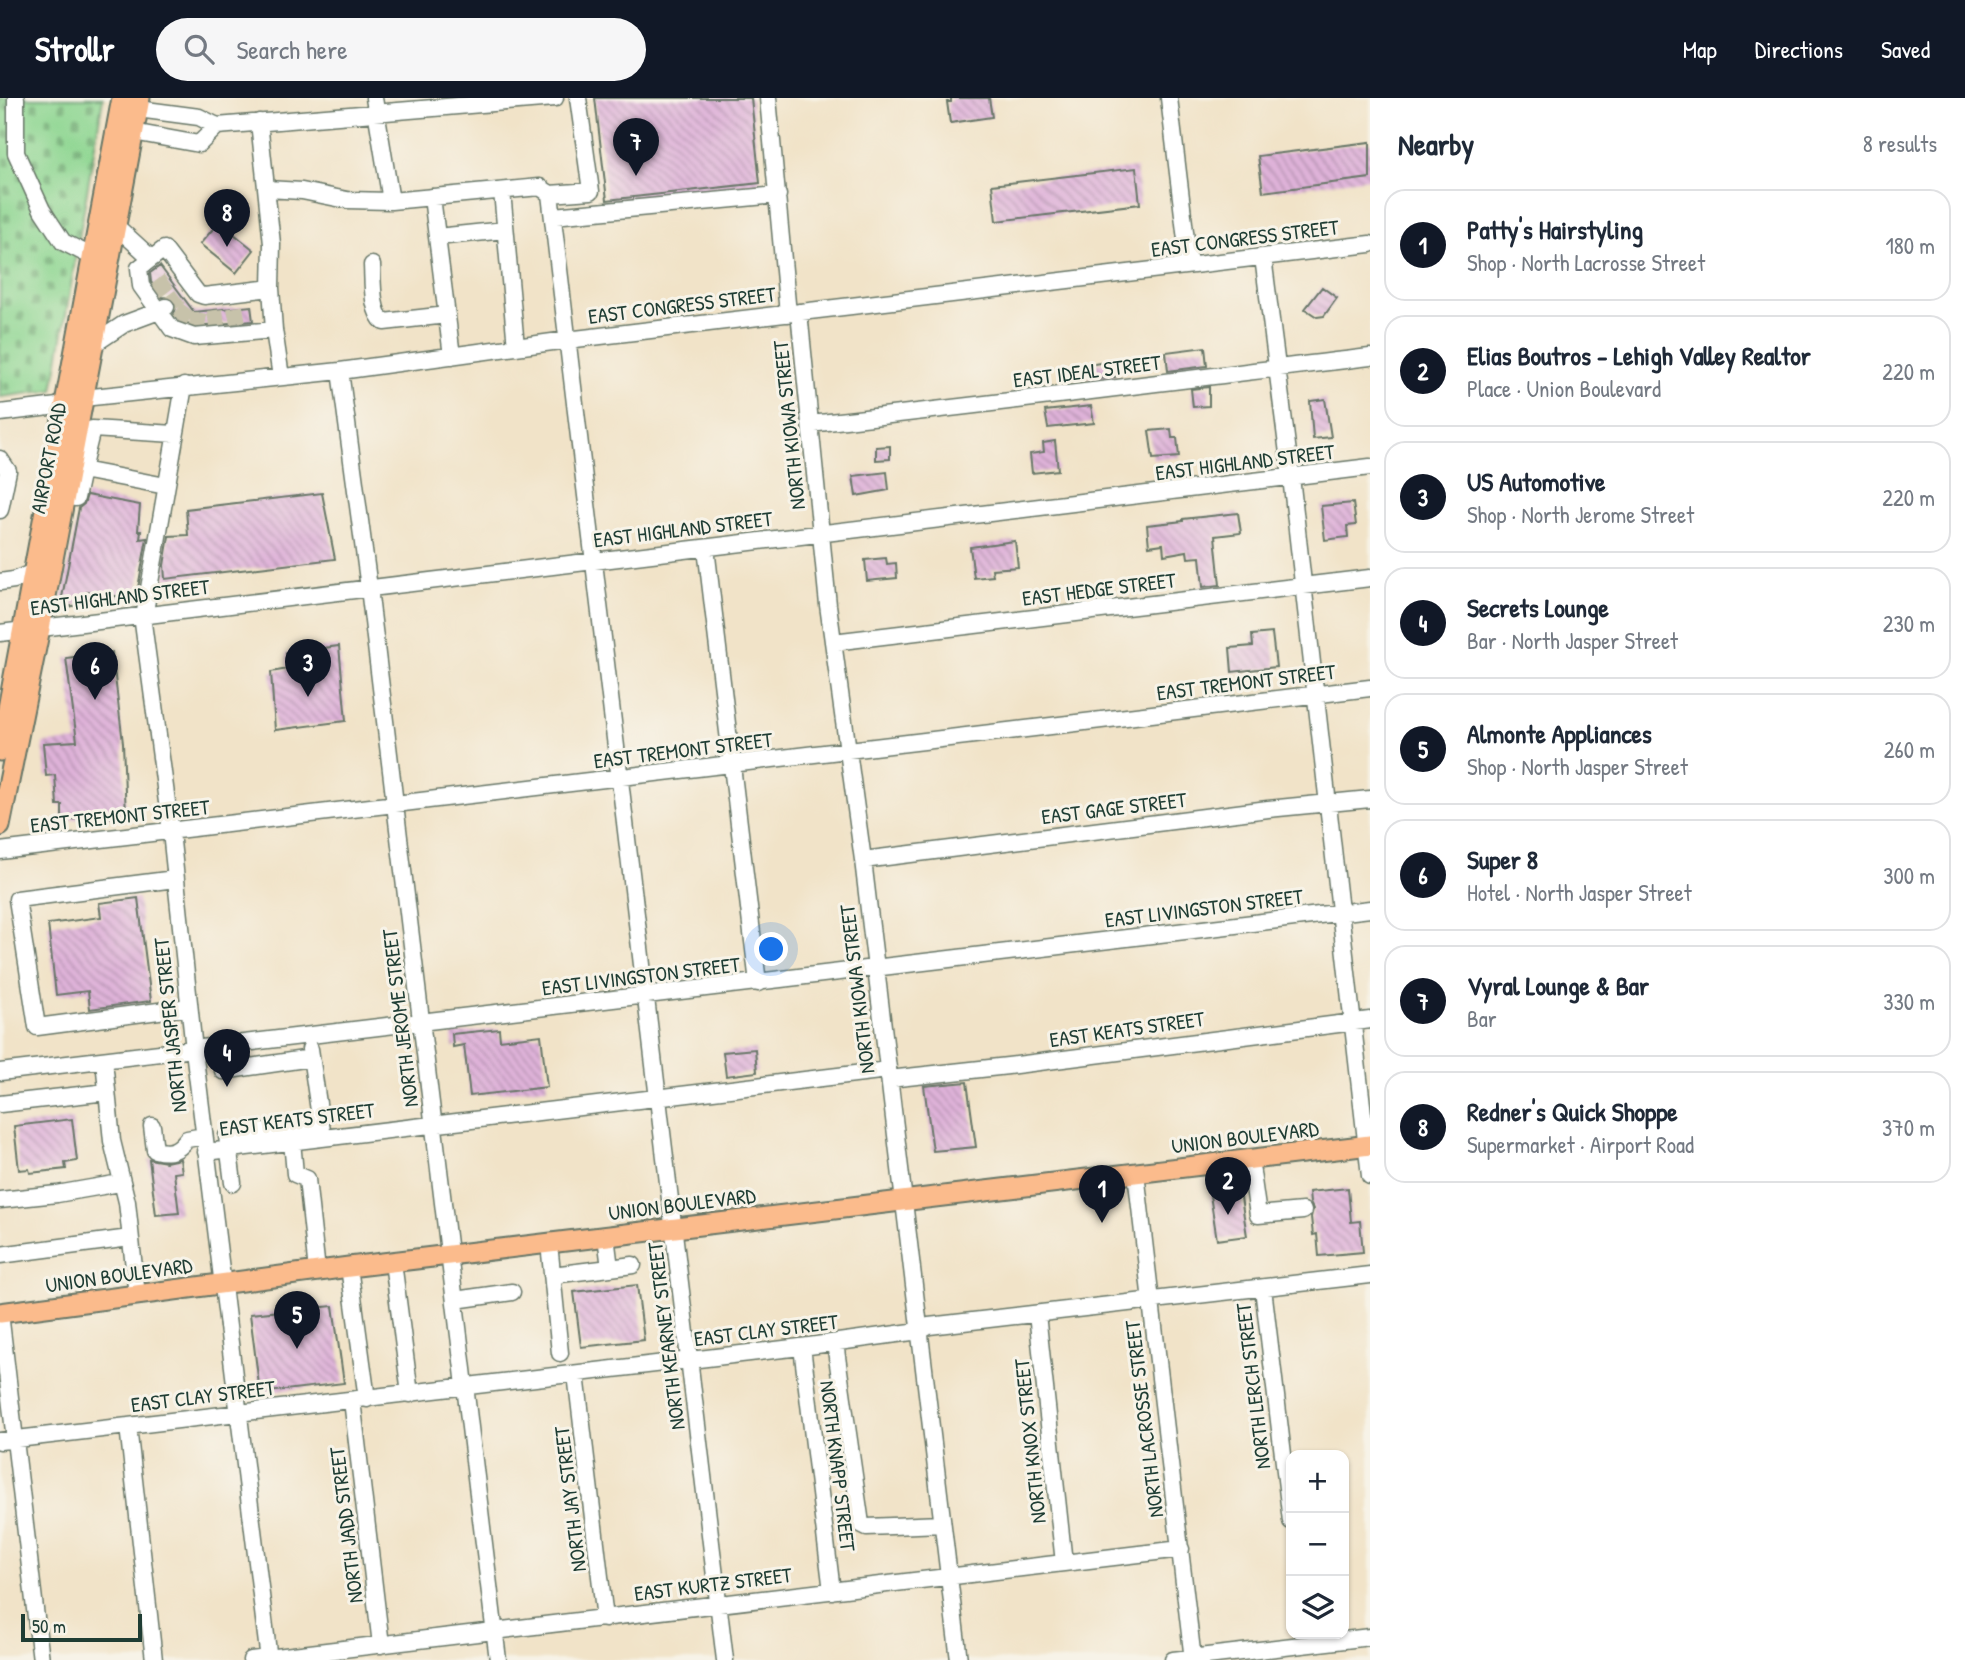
<!DOCTYPE html>
<html lang="en">
<head>
<meta charset="utf-8">
<style>
	body { margin:0; font-family:"Patrick Hand",sans-serif; background:#f6f6f7; color:#1f2937 }
	.controls { position:absolute; right:21px; bottom:21px; display:grid; overflow:hidden; border-radius:14px; box-shadow:0 2px 5px #0004 }
	.controls button { width:63px; height:63px; display:grid; place-items:center; padding:0; border:0; border-bottom:2px solid #e0e1e3; background:#fff; color:#1f2937; font:35px sans-serif }
	.scale { position:absolute; left:21px; bottom:18px; width:121px; box-sizing:border-box; padding-left:7px; border:4px solid #1f3d34; border-top:0; font-size:19px; line-height:24px; white-space:nowrap; color:#1f3d34; -webkit-text-stroke:5px #f7f3e8; paint-order:stroke }
	.you { position:absolute; left:772px; top:852px; width:24px; height:24px; margin:-18px; border:5px solid #fff; border-radius:50%; background:#1a73e8; box-shadow:0 0 0 10px #1a73e833 }
	.badge { display:grid; place-items:center; width:46px; height:46px; border-radius:50%; background:#111827; color:#fff; font-size:23px; font-weight:700 }
	.pin { position:absolute; translate:-50% -58px; filter:drop-shadow(0 2px 4px #0008) }
	.pin::after { content:''; position:absolute; top:37px; width:24px; height:21px; background:inherit; clip-path:polygon(0 0,100% 0,50% 100%) }
	.list { margin:0; padding:0; list-style:none }
	h2 { display:flex; justify-content:space-between; align-items:center; height:91px; margin:0; padding:0 28px; font-size:30px }
	h2 small { font-size:23px; font-weight:400; color:#747a83 }
	.list li { display:grid; grid-template-columns:46px 1fr auto; gap:21px; align-items:center; box-sizing:border-box; height:112px; margin:0 14px 14px; padding:0 14px; border:2px solid #e0e1e3; border-radius:21px }
	.list b { display:block; font-size:26px; white-space:nowrap }
	.list p { margin:0; font-size:23px; white-space:nowrap; color:#747a83 }
	.list em { font-size:23px; font-style:normal; color:#747a83 }
	.icon { flex:none; width:38px; height:38px; fill:none; stroke:currentColor; stroke-width:2; stroke-linecap:round; stroke-linejoin:round }
	.map { position:relative; flex:none; width:1370px; height:1562px; overflow:hidden }
	header { display:flex; align-items:center; gap:42px; box-sizing:border-box; height:98px; padding:0 35px; background:#111827; color:#fff }
	header strong { font-size:33px }
	nav { display:flex; gap:38px; margin-inline-start:auto; font-size:24px }
	.search { width:490px; height:63px; background:#f6f6f7; display:flex; align-items:center; gap:18px; box-sizing:border-box; padding:0 24px; border-radius:38px; color:#747a83; font-size:26px }
	main { display:flex }
	aside { flex:1; background:#fff }
	.map>svg:first-child { display:block }
	.cemetery { fill:url(#cemetery-stones); stroke:#568a62; stroke-width:2 }
	.building { fill:url(#building-back-hatch) }
	.lines { fill:none; stroke-linecap:round; stroke-linejoin:round }
	.minor-tunnel { stroke:#c7c2aa; stroke-width:16; stroke-dasharray:16 8; stroke-linecap:butt }
	.minor-casing { stroke:#687768; stroke-width:19 }
	.major-casing { stroke:#687768; stroke-width:23 }
	.minor { stroke:#fff; stroke-width:16 }
	.major { stroke:#fbbb8c; stroke-width:19 }
	.labels { text-anchor:middle; dominant-baseline:central; stroke-width:6; stroke-linejoin:round; paint-order:stroke }
	.street-label { font-size:21px; fill:#1f3d34; stroke:#f7f3e8 }
</style>
</head>
<body>
<header>
<strong>Strollr</strong>
<div class="search"><svg class="icon" aria-label="search" viewBox="0 0 24 24"><circle cx="10" cy="10" r="6"/><path d="M15 15l6 6"/></svg>Search here</div>
<nav><a>Map</a><a>Directions</a><a>Saved</a></nav>
</header>
<main>
<div class="map">
<svg width="1370" height="1562" viewBox="0 0 1370 1562">
	<defs>
		<pattern id="cemetery-stones" width="16" height="16" patternUnits="userSpaceOnUse" patternTransform="scale(1.75)"><rect width="16" height="16" fill="#8dd691"/><path d="M2 7V4a2 2 0 0 1 4 0v3zM10 15v-3a2 2 0 0 1 4 0v3z" fill="#73af77"/></pattern>
		<pattern id="building-back-hatch" width="6" height="6" patternUnits="userSpaceOnUse" patternTransform="scale(1.75)"><rect width="6" height="6" fill="#dfb2d9"/><path d="M-1 5l2 2M0 0l6 6M5-1l2 2" fill="none" stroke="#b492b1"/></pattern>
	</defs>
	<rect width="100%" height="100%" fill="#f7f3e8"/>
	<filter id="ink" filterUnits="userSpaceOnUse"><feTurbulence type="fractalNoise" baseFrequency=".0143" numOctaves="2"/><feDisplacementMap in="SourceGraphic" scale="14" xChannelSelector="R" yChannelSelector="G"/><feConvolveMatrix kernelMatrix="1 2 1 2 8 2 1 2 1" color-interpolation-filters="sRGB"/></filter>
	<filter id="wash" filterUnits="userSpaceOnUse"><feTurbulence type="fractalNoise" baseFrequency=".00686" numOctaves="4" result="noise"/><feDisplacementMap in="SourceGraphic" scale="28" xChannelSelector="R" yChannelSelector="G"/><feGaussianBlur stdDeviation="1.57" result="paint"/><feColorMatrix in="noise" values="0 0 0 0 0 0 0 0 0 0 0 0 0 0 0 0 0 1.4 0 .05"/><feComposite in="paint" operator="in"/></filter>
	<g filter="url(#wash)">
		<rect width="100%" height="100%" fill="#f1e3c8"/>
		<!-- cemetery -->
		<path class="cemetery" d="M0 0H103L53 292 0 299Z"/>
		<g id="blocks">
			<!-- building -->
			<path class="building" d="M595 0H751L760 85 607 102Z
				M951 0H989L992 19 950 25 947 4H951Z
				M1370 44V80L1263 94 1258 58Z
				M1136 70 1140 106 996 123 992 87Z
				M219 124 254 152 236 175 200 146Z
				M160 168 194 214 251 208 253 223 195 228 179 222 174 216 176 210 175 203 171 200 162 199 151 184 150 175Z
				M1322 189 1337 200 1324 218 1317 219 1305 211Z
				M1205 249 1207 268 1168 273 1166 254Z
				M1112 263 1115 279 1090 282 1088 267Z
				M1209 289V308L1193 309 1191 291Z
				M1325 301 1331 339 1313 341 1310 303Z
				M1091 308 1094 325 1048 330 1045 313Z
				M1171 331 1172 340H1177L1179 359 1153 361 1149 333Z
				M1055 343 1058 372 1032 375 1030 356 1044 354 1043 345Z
				M890 348V361L876 362V349Z
				M887 374 889 392 856 398 853 378Z
				M322 395 335 461 165 481 164 467 169 438 188 437 186 411Z
				M87 397 140 407 138 433H141L140 441 147 440 136 501 87 494 84 506 60 510 79 410 84 406Z
				M1353 405 1356 427 1347 428 1348 439 1325 442 1321 408Z
				M1238 415 1241 435 1215 438 1220 487 1203 489 1200 459 1188 460 1187 453 1164 457 1163 446 1149 448 1147 427 1183 423V421Z
				M1015 443 1018 469 992 471 993 478 974 480 970 449Z
				M886 460 887 466 896 465 897 480 867 483 865 462Z
				M1272 535 1276 569 1232 574 1230 550 1253 548 1252 537Z
				M339 548 346 623 275 632 271 574 288 571 286 555Z
				M112 554 123 645 126 718 62 722V707H57L55 677 46 678 43 645 77 643 66 560Z
				M138 800 151 903 90 911 88 893 56 897 48 826 101 819 99 805Z
				M499 931 500 942 541 937 547 989 470 998 464 947 453 949 452 936Z
				M755 951 757 974 726 978 723 954Z
				M967 984 976 1049 933 1053 924 988Z
				M72 1021 77 1063 65 1065 66 1071 30 1075 29 1071 19 1072 14 1028Z
				M149 1061 166 1064 180 1061 182 1074 174 1075 179 1115 156 1117Z
				M1348 1090 1351 1124 1360 1123 1363 1154 1319 1158 1317 1136 1313 1137 1311 1119 1313 1111 1310 1105 1309 1094Z
				M1240 1093 1247 1138 1217 1142 1210 1097Z
				M637 1187 644 1242 581 1249 574 1194Z
				M333 1208 344 1285 260 1295 250 1216Z"/>
		</g>
	</g>
	<g filter="url(#ink)">
		<use href="#blocks" fill-opacity="0" stroke="#687768" stroke-width="2"/>
		<g class="lines">
			<!-- minor-tunnel -->
			<path class="minor-tunnel" d="M156 193 170 182
				M167 208 182 197
				M235 209 238 226
				M215 212 217 228
				M179 223 190 208
				M196 231 200 213"/>
			<!-- minor casing -->
			<g class="minor-casing">
				<path id="minor" d="M16 0V55L42 112 63 144 93 159
					M374 0 391 103 540 89 550 96
					M578 0 591 93 550 96 725 1562
					M768 0 788 216
					M1169 0 1189 167
					M138 11 199 19 217 28 555 0
					M259 24 272 146 271 190 274 232
					M133 34 199 46 217 28
					M267 91 302 93 347 102 391 103
					M502 93 516 249
					M432 99 452 258
					M553 118 778 97
					M116 128 151 160
					M437 139 505 132
					M1263 159 1291 379 1370 1078
					M372 167C373 183 371 214 384 224L447 217
					M271 190 204 198 198 196 164 151 139 170 141 188 172 231 194 239 274 232 281 279
					M799 214 828 507 863 762 959 1562
					M94 246 124 226 159 213 166 209
					M340 273 369 490 498 1562
					M184 288 143 525 171 734 194 952 269 1562
					M0 315 66 307 83 300 340 273 567 242 1370 146
					M810 326C997 306 1183 281 1370 259
					M0 361 8 373 0 412
					M82 372 92 331 175 336
					M64 398 76 400 82 372 166 388
					M706 450 758 885
					M0 484 14 482 34 474
					M0 535 1370 369
					M833 544 1370 480
					M0 753 1370 590
					M863 762 1268 711 1370 701
					M175 781 17 801 37 929 189 909
					M219 949 223 973 311 960
					M310 951 322 1033
					M104 962 112 1043 127 1104 137 1198
					M0 974 1370 811
					M889 981 1008 968 1370 922
					M0 1006 107 994
					M152 1028 155 1052C170 1056 178 1053 187 1041L204 1038
					M292 1043 295 1076 307 1081 317 1173
					M206 1054 888 972
					M1250 1061 1258 1117 1303 1113
					M1136 1075 1193 1562
					M233 1085 227 1038 321 1025
					M0 1102 57 1096 120 1085
					M549 1145 560 1255
					M0 1157 130 1140
					M393 1164 410 1296
					M349 1169 367 1301
					M610 1170 633 1167
					M552 1177 610 1170 606 1138
					M1263 1190 1291 1423
					M455 1202 512 1194
					M0 1215 41 1562
					M1037 1216 1064 1465
					M835 1245 861 1426 867 1429 942 1426
					M802 1249 832 1493
					M576 1276 605 1521
					M352 1302 381 1547
					M128 1328 154 1562
					M0 1343 809 1248 919 1233 929 1228 1370 1177
					M251 1562 1181 1451
					M1173 1562 1370 1539"/>
			</g>
			<!-- major casing -->
			<g class="major-casing">
				<path id="major" d="M0 653 122 0
					M0 728 40 530 140 0
					M0 1215 349 1169 1370 1047"/>
			</g>
			<!-- minor -->
			<use href="#minor" class="minor"/>
			<!-- major -->
			<use href="#major" class="major"/>
		</g>
	</g>
	<g class="labels">
		<!-- street labels -->
		<g class="street-label">
			<text transform="translate(1245 140) rotate(-7)">EAST CONGRESS STREET</text>
			<text transform="translate(682 207) rotate(-7)">EAST CONGRESS STREET</text>
			<text transform="translate(1087 273) rotate(-7)">EAST IDEAL STREET</text>
			<text transform="translate(789 327) rotate(-96)">NORTH KIOWA STREET</text>
			<text transform="translate(48 360) rotate(-79)">AIRPORT ROAD</text>
			<text transform="translate(1245 364) rotate(-7)">EAST HIGHLAND STREET</text>
			<text transform="translate(683 431) rotate(-7)">EAST HIGHLAND STREET</text>
			<text transform="translate(1099 491) rotate(-7)">EAST HEDGE STREET</text>
			<text transform="translate(120 499) rotate(-7)">EAST HIGHLAND STREET</text>
			<text transform="translate(1246 584) rotate(-7)">EAST TREMONT STREET</text>
			<text transform="translate(683 652) rotate(-7)">EAST TREMONT STREET</text>
			<text transform="translate(1114 710) rotate(-7)">EAST GAGE STREET</text>
			<text transform="translate(120 718) rotate(-6)">EAST TREMONT STREET</text>
			<text transform="translate(1204 810) rotate(-7)">EAST LIVINGSTON STREET</text>
			<text transform="translate(641 878) rotate(-7)">EAST LIVINGSTON STREET</text>
			<text transform="translate(857 891) rotate(-97)">NORTH KIOWA STREET</text>
			<text transform="translate(400 920) rotate(-97)">NORTH JEROME STREET</text>
			<text transform="translate(170 927) rotate(-96)">NORTH JASPER STREET</text>
			<text transform="translate(1127 931) rotate(-8)">EAST KEATS STREET</text>
			<text transform="translate(297 1021) rotate(-7)">EAST KEATS STREET</text>
			<text transform="translate(1245 1039) rotate(-7)">UNION BOULEVARD</text>
			<text transform="translate(682 1106) rotate(-7)">UNION BOULEVARD</text>
			<text transform="translate(119 1177) rotate(-8)">UNION BOULEVARD</text>
			<text transform="translate(766 1232) rotate(-7)">EAST CLAY STREET</text>
			<text transform="translate(666 1238) rotate(-97)">NORTH KEARNEY STREET</text>
			<text transform="translate(1253 1288) rotate(-97)">NORTH LERCH STREET</text>
			<text transform="translate(203 1298) rotate(-7)">EAST CLAY STREET</text>
			<text transform="translate(1144 1321) rotate(-97)">NORTH LACROSSE STREET</text>
			<text transform="translate(1030 1343) rotate(-96)">NORTH KNOX STREET</text>
			<text transform="translate(838 1368) rotate(83)">NORTH KNAPP STREET</text>
			<text transform="translate(570 1401) rotate(-97)">NORTH JAY STREET</text>
			<text transform="translate(346 1427) rotate(-97)">NORTH JADD STREET</text>
			<text transform="translate(713 1486) rotate(-7)">EAST KURTZ STREET</text>
		</g>
	</g>
</svg>
<div class="controls">
<button>+</button>
<button>−</button>
<button><svg class="icon" aria-label="layers" viewBox="0 0 24 24"><path d="M12 4l9 5-9 5-9-5zM3 14l9 5 9-5"/></svg></button>
</div>
<div class="scale">50 m</div>
<div class="you"></div>
<div class="pin badge" style="left:1102px;top:1125px">1</div>
<div class="pin badge" style="left:1228px;top:1117px">2</div>
<div class="pin badge" style="left:308px;top:599px">3</div>
<div class="pin badge" style="left:227px;top:989px">4</div>
<div class="pin badge" style="left:297px;top:1251px">5</div>
<div class="pin badge" style="left:95px;top:602px">6</div>
<div class="pin badge" style="left:636px;top:78px">7</div>
<div class="pin badge" style="left:227px;top:149px">8</div>
</div>
<aside>
<h2>Nearby<small>8 results</small></h2>
<ul class="list">
<li><span class="badge">1</span><div><b>Patty's Hairstyling</b><p>Shop · North Lacrosse Street</p></div><em>180 m</em></li>
<li><span class="badge">2</span><div><b>Elias Boutros - Lehigh Valley Realtor</b><p>Place · Union Boulevard</p></div><em>220 m</em></li>
<li><span class="badge">3</span><div><b>US Automotive</b><p>Shop · North Jerome Street</p></div><em>220 m</em></li>
<li><span class="badge">4</span><div><b>Secrets Lounge</b><p>Bar · North Jasper Street</p></div><em>230 m</em></li>
<li><span class="badge">5</span><div><b>Almonte Appliances</b><p>Shop · North Jasper Street</p></div><em>260 m</em></li>
<li><span class="badge">6</span><div><b>Super 8</b><p>Hotel · North Jasper Street</p></div><em>300 m</em></li>
<li><span class="badge">7</span><div><b>Vyral Lounge &amp; Bar</b><p>Bar</p></div><em>330 m</em></li>
<li><span class="badge">8</span><div><b>Redner's Quick Shoppe</b><p>Supermarket · Airport Road</p></div><em>370 m</em></li>
</ul>
</aside>
</main>
</body>
</html>
